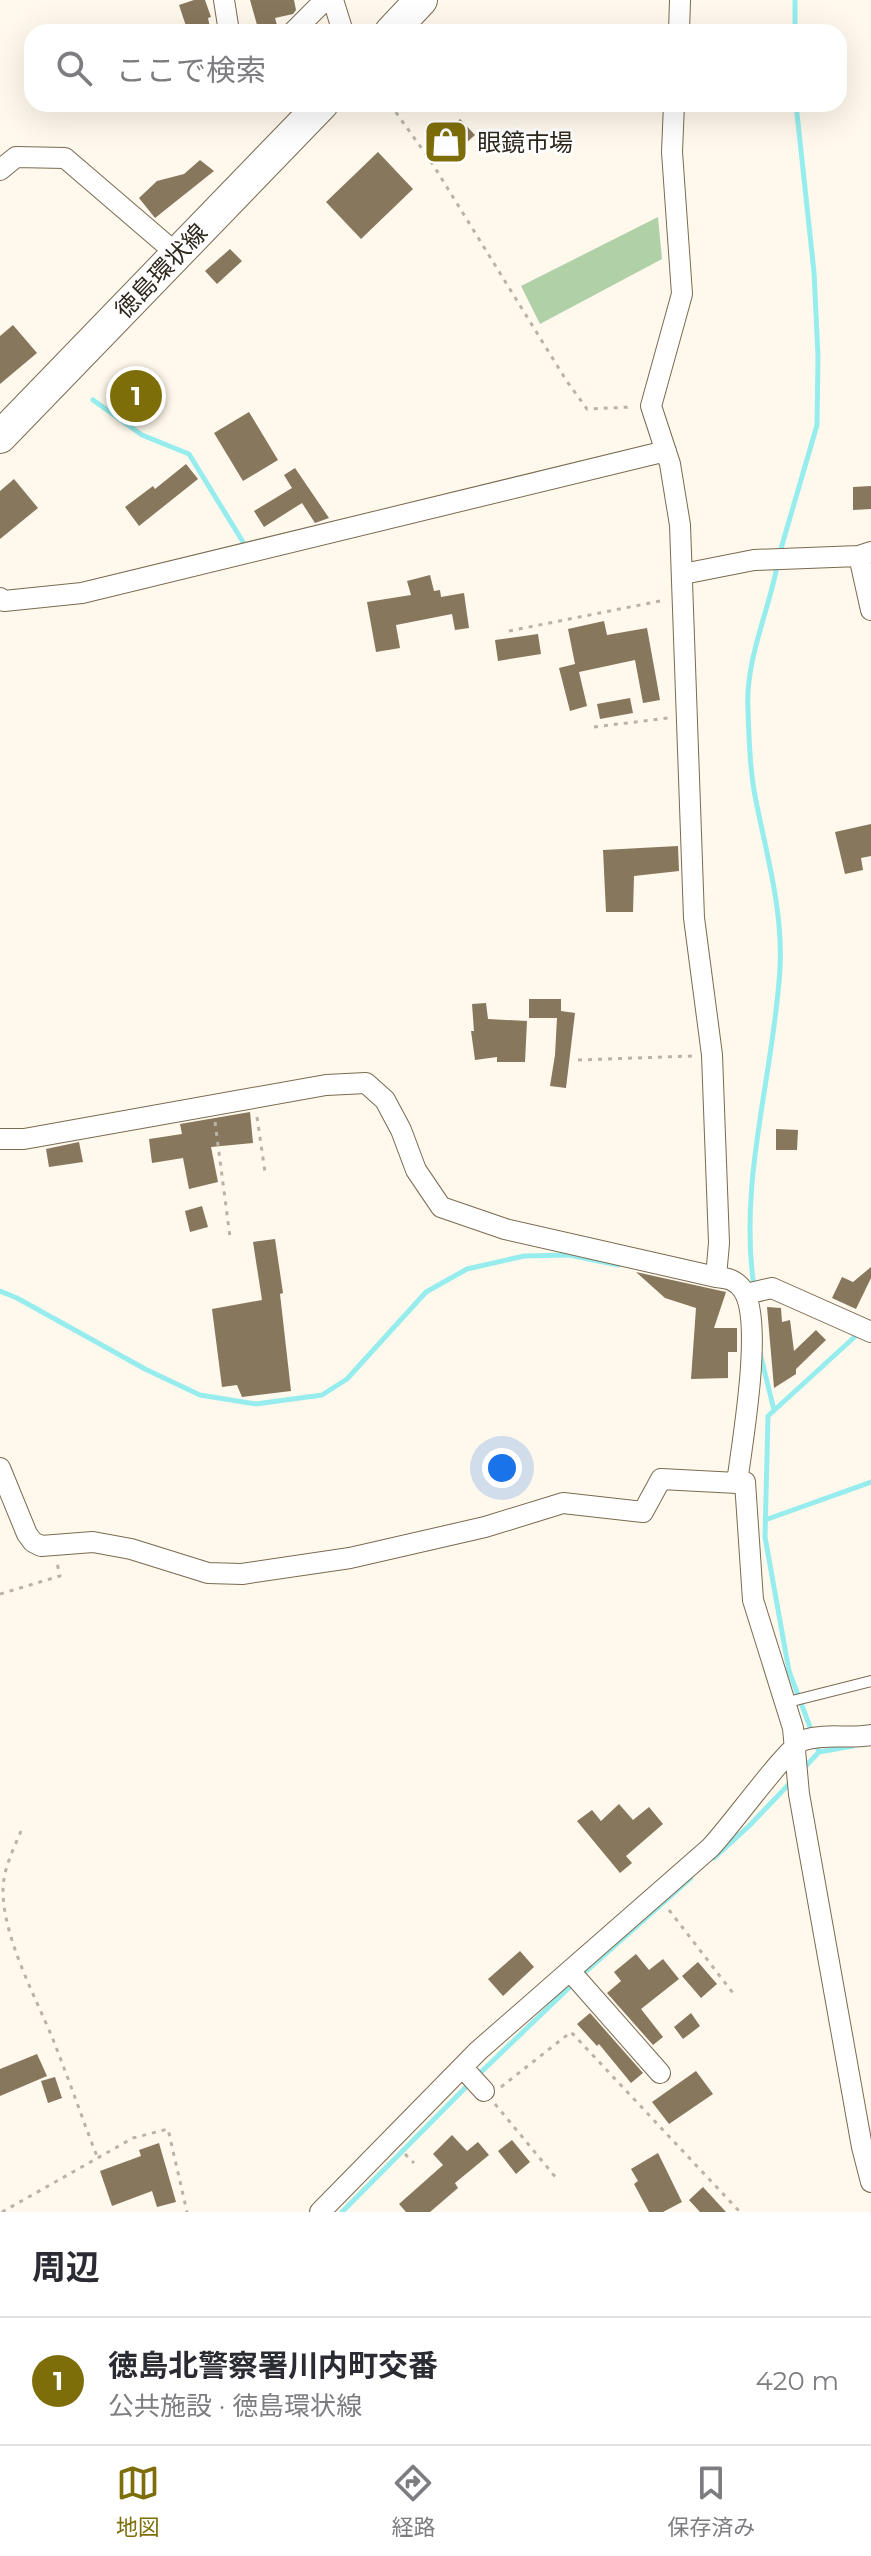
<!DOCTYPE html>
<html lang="ja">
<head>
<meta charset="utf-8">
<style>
	body { margin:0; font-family:Montserrat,"Noto Sans JP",sans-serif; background:#f2f2f3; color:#2b2b33 }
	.you { position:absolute; left:502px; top:1468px; width:28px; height:28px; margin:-20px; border:6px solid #fff; border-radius:50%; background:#1a73e8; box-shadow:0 0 0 12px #1a73e833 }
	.badge { display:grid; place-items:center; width:52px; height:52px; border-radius:50%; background:#7e6e0a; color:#fff; font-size:26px; font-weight:700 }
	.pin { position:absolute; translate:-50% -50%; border:4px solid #fff; box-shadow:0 2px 8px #0006 }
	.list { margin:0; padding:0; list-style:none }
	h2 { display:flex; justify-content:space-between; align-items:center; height:104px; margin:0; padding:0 32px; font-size:34px }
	h2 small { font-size:26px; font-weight:400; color:#7c7c81 }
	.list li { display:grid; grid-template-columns:52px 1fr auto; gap:24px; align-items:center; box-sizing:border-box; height:128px; padding:0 32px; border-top:2px solid #e1e1e2 }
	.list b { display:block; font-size:30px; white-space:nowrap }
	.list p { margin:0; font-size:26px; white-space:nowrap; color:#7c7c81 }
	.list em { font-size:26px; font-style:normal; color:#7c7c81 }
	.icon { flex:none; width:44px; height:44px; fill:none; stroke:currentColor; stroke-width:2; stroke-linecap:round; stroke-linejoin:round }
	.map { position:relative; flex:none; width:871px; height:2212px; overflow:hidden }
	.search { position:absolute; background:#fff; box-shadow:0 8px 32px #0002; left:24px; right:24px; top:24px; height:88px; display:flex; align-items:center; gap:20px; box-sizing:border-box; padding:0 28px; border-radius:24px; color:#7c7c81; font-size:30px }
	.sheet { height:232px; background:#fff }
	nav { display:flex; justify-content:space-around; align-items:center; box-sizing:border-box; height:112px; border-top:2px solid #e1e1e2; background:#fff; font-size:22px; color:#7c7c81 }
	nav a { display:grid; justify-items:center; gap:4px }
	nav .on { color:#7e6e0a }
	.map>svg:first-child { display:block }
	.green { fill:#b0d1a8 }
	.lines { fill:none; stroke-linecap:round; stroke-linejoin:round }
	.stream { stroke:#97edee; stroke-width:5 }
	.building { fill:#87775c }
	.lane-casing { stroke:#7a6b51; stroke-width:12 }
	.street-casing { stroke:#7a6b51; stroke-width:22 }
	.primary-casing { stroke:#7a6b51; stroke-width:34 }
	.path { stroke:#b9b3a7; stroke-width:3; stroke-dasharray:4 6; stroke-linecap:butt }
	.lane { stroke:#fff; stroke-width:10 }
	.street { stroke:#fff; stroke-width:20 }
	.primary { stroke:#fff; stroke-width:32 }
	.labels { text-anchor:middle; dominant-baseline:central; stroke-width:6; stroke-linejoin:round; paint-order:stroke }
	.poi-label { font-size:24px; fill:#2e281c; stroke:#fff; text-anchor:start }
	.street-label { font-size:24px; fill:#2e281c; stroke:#fff }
</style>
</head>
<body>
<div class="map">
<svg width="871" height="2212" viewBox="0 0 871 2212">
	<rect width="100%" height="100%" fill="#fff8ec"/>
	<!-- green -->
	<path class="green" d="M658 217 662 259 540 324 521 286Z"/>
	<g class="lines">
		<!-- stream -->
		<path class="stream" d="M795 0V32
			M93 400 142 435 189 454 243 542
			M780 552 817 425 818 356 814 272 796 104
			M754 1287C738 1180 774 1074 780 968 783 911 767 856 756 801 750 772 749 739 748 710 745 660 769 611 778 562
			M0 1291 17 1298 145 1369 200 1395 256 1404 322 1395 347 1379 426 1292 467 1269 524 1256 569 1255 618 1265
			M760 1353 774 1410
			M765 1520 871 1482
			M813 1735 789 1671 765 1537 768 1416 860 1332
			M819 1752 853 1746
			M804 1768 819 1752 816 1744
			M714 1858 749 1826 792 1781
			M582 1975 691 1878
			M478 2075 575 1982
			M342 2212 471 2082"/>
	</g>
	<!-- building -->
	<path class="building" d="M194 0H205L211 17 208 18 211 32H188L179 5Z
		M250 0H294L296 10 293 14 275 18 279 32H259Z
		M460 119 475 135 445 162 431 146Z
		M378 152 413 189 361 239 326 202Z
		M200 160 214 171 155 218 139 198 157 181 184 174Z
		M230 249 242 261 217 284 205 271Z
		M13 325 37 353 0 384V336Z
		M132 378 155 398 140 413 118 393Z
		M249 412 278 460 243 481 214 433Z
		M186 464 198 479 139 526 125 507 153 486 155 489Z
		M295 468 329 518 315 523 302 503 264 527 254 511 292 488 284 475Z
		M14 479 38 508 0 539V491Z
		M871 486V509L853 510V487Z
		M430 575 434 591 440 590 441 597 464 593 469 628 455 630 452 614 396 625 400 648 376 652 367 602 411 595 407 581Z
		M604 621 607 635 647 628 660 700 643 703 635 660 579 672 587 706 570 711 559 668 575 664 568 629Z
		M538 634 541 654 498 661 495 640Z
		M630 698 633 713 600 719 597 704Z
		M871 824V856L861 858 863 870 845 874 835 832Z
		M678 846 679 871 634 876 633 912H606L603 850Z
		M529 999H561V1011L575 1013 566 1088 550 1086 555 1055 557 1018H529Z
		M486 1003 488 1019 527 1021 525 1062H497V1057L475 1060 471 1031H474L472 1004Z
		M250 1112 253 1143 211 1147 218 1182 189 1189 183 1158 152 1163 149 1139 182 1134 180 1124Z
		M776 1129 798 1130 797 1150H776Z
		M79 1142 83 1162 49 1167 46 1149Z
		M202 1206 208 1227 190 1232 185 1211Z
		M275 1239 283 1293 280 1294 291 1391 242 1397 237 1385 222 1387 212 1309 262 1300 253 1242Z
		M871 1267V1278L856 1309 832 1298 842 1277 853 1282Z
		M636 1272 726 1292 714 1328H737V1352H728V1378L691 1379 696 1308 665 1298Z
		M767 1307 781 1308 782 1322 790 1320 794 1351 816 1330 826 1340 796 1369V1374L774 1388Z
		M619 1804 633 1820 649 1807 663 1824 626 1856 632 1863 620 1873 577 1821 592 1810 601 1821Z
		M520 1951 534 1967 503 1996 488 1979Z
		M636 1954 649 1970 663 1959 679 1979 641 2009 663 2037 653 2045 607 1993 621 1981 614 1972Z
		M698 1962 717 1984 701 1998 682 1976Z
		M590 2013 643 2073 631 2083 599 2044 597 2046 577 2024Z
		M691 2013 700 2026 683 2039 674 2027Z
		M37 2054 47 2076 0 2096V2069Z
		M696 2071 713 2094 669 2124 652 2102Z
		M55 2077 62 2098 48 2103 41 2081Z
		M452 2135 467 2151 478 2142 489 2155 455 2183 458 2188 430 2212H406L399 2204 443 2165 433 2154Z
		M512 2140 530 2162 516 2174 498 2151Z
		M159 2143 176 2202 157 2207 152 2191 112 2206 100 2171 141 2156 139 2150Z
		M658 2153 682 2202 663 2212H649L634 2184 638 2181 631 2169Z
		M703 2187 726 2212H700L689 2200Z"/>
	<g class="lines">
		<!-- lane casing -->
		<g class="lane-casing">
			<path id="lane" d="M784 1703 871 1681"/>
		</g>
		<!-- street casing -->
		<g class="street-casing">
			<path id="street" d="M224 0 229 32
				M333 0 343 32
				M293 32 325 0
				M679 32 680 0
				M674 104 672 152 682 294 651 406 670 464 680 525 694 918 712 1055 719 1243 716 1277C728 1278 736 1280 743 1290 764 1321 742 1443 737 1483L745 1482 753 1600 793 1728 799 1794 862 2147 871 2182
				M0 170 16 157 65 158 177 254
				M859 556 871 610
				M683 574 754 560 859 556 871 552
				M0 598 4 601 82 593 666 451
				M0 1139H24L326 1085 366 1083 385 1100 401 1130 416 1170 441 1207 505 1229 716 1277
				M746 1294 772 1288 871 1332
				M0 1468 27 1534 33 1542 41 1546 93 1542 131 1549 208 1573 242 1574 350 1558 485 1527 563 1503 643 1512 661 1479 737 1483
				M570 1971 660 2073
				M462 2067 484 2091
				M320 2212 478 2051 710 1848C729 1829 788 1746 804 1740 826 1733 848 1739 871 1735"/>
		</g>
		<!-- primary casing -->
		<g class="primary-casing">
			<path id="primary" d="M391 32 421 0
				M0 437 322 104"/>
		</g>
		<!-- path -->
		<path class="path" d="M390 104 432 163 566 380 587 409 632 407
			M509 631 665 600
			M594 727 668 718
			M578 1060 692 1056
			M257 1117 265 1172
			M215 1122 230 1237
			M0 1594 60 1576 57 1563
			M21 1831C13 1850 3 1870 3 1890 3 1937 34 1994 52 2037 68 2077 82 2118 98 2159
			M669 1910 736 1997
			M501 2087 571 2032 740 2212
			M495 2104 557 2179
			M405 2154 414 2163
			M2 2212 133 2138 168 2129 187 2212"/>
		<!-- lane -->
		<use href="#lane" class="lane"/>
		<!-- street -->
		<use href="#street" class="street"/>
		<!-- primary -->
		<use href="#primary" class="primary"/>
	</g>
	<!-- icons -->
	<defs>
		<g id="shop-square" transform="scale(2.3)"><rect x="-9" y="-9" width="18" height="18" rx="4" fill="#7e6e0a" stroke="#fff"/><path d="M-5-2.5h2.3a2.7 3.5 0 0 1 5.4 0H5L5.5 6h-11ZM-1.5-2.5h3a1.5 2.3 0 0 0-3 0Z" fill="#fff"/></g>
	</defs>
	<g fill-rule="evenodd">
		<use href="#shop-square" x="446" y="142"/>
	</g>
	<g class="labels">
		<!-- poi labels -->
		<g class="poi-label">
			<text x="477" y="142">眼鏡市場</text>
		</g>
		<!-- street labels -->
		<g class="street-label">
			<text transform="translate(161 271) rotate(-46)">徳島環状線</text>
		</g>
	</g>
</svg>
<div class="you"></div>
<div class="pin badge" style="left:136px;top:396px">1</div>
<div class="search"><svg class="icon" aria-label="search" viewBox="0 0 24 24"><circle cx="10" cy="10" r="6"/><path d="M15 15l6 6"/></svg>ここで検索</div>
</div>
<section class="sheet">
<h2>周辺<small></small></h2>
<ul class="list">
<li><span class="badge">1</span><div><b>徳島北警察署川内町交番</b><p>公共施設 · 徳島環状線</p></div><em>420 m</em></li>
</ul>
</section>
<nav>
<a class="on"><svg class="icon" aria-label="map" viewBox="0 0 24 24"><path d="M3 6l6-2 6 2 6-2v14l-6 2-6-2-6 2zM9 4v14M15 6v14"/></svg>地図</a>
<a><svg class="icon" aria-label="directions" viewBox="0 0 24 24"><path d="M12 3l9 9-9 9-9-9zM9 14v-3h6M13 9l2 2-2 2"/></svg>経路</a>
<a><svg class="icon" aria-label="saved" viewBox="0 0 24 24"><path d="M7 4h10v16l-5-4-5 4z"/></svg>保存済み</a>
</nav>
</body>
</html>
